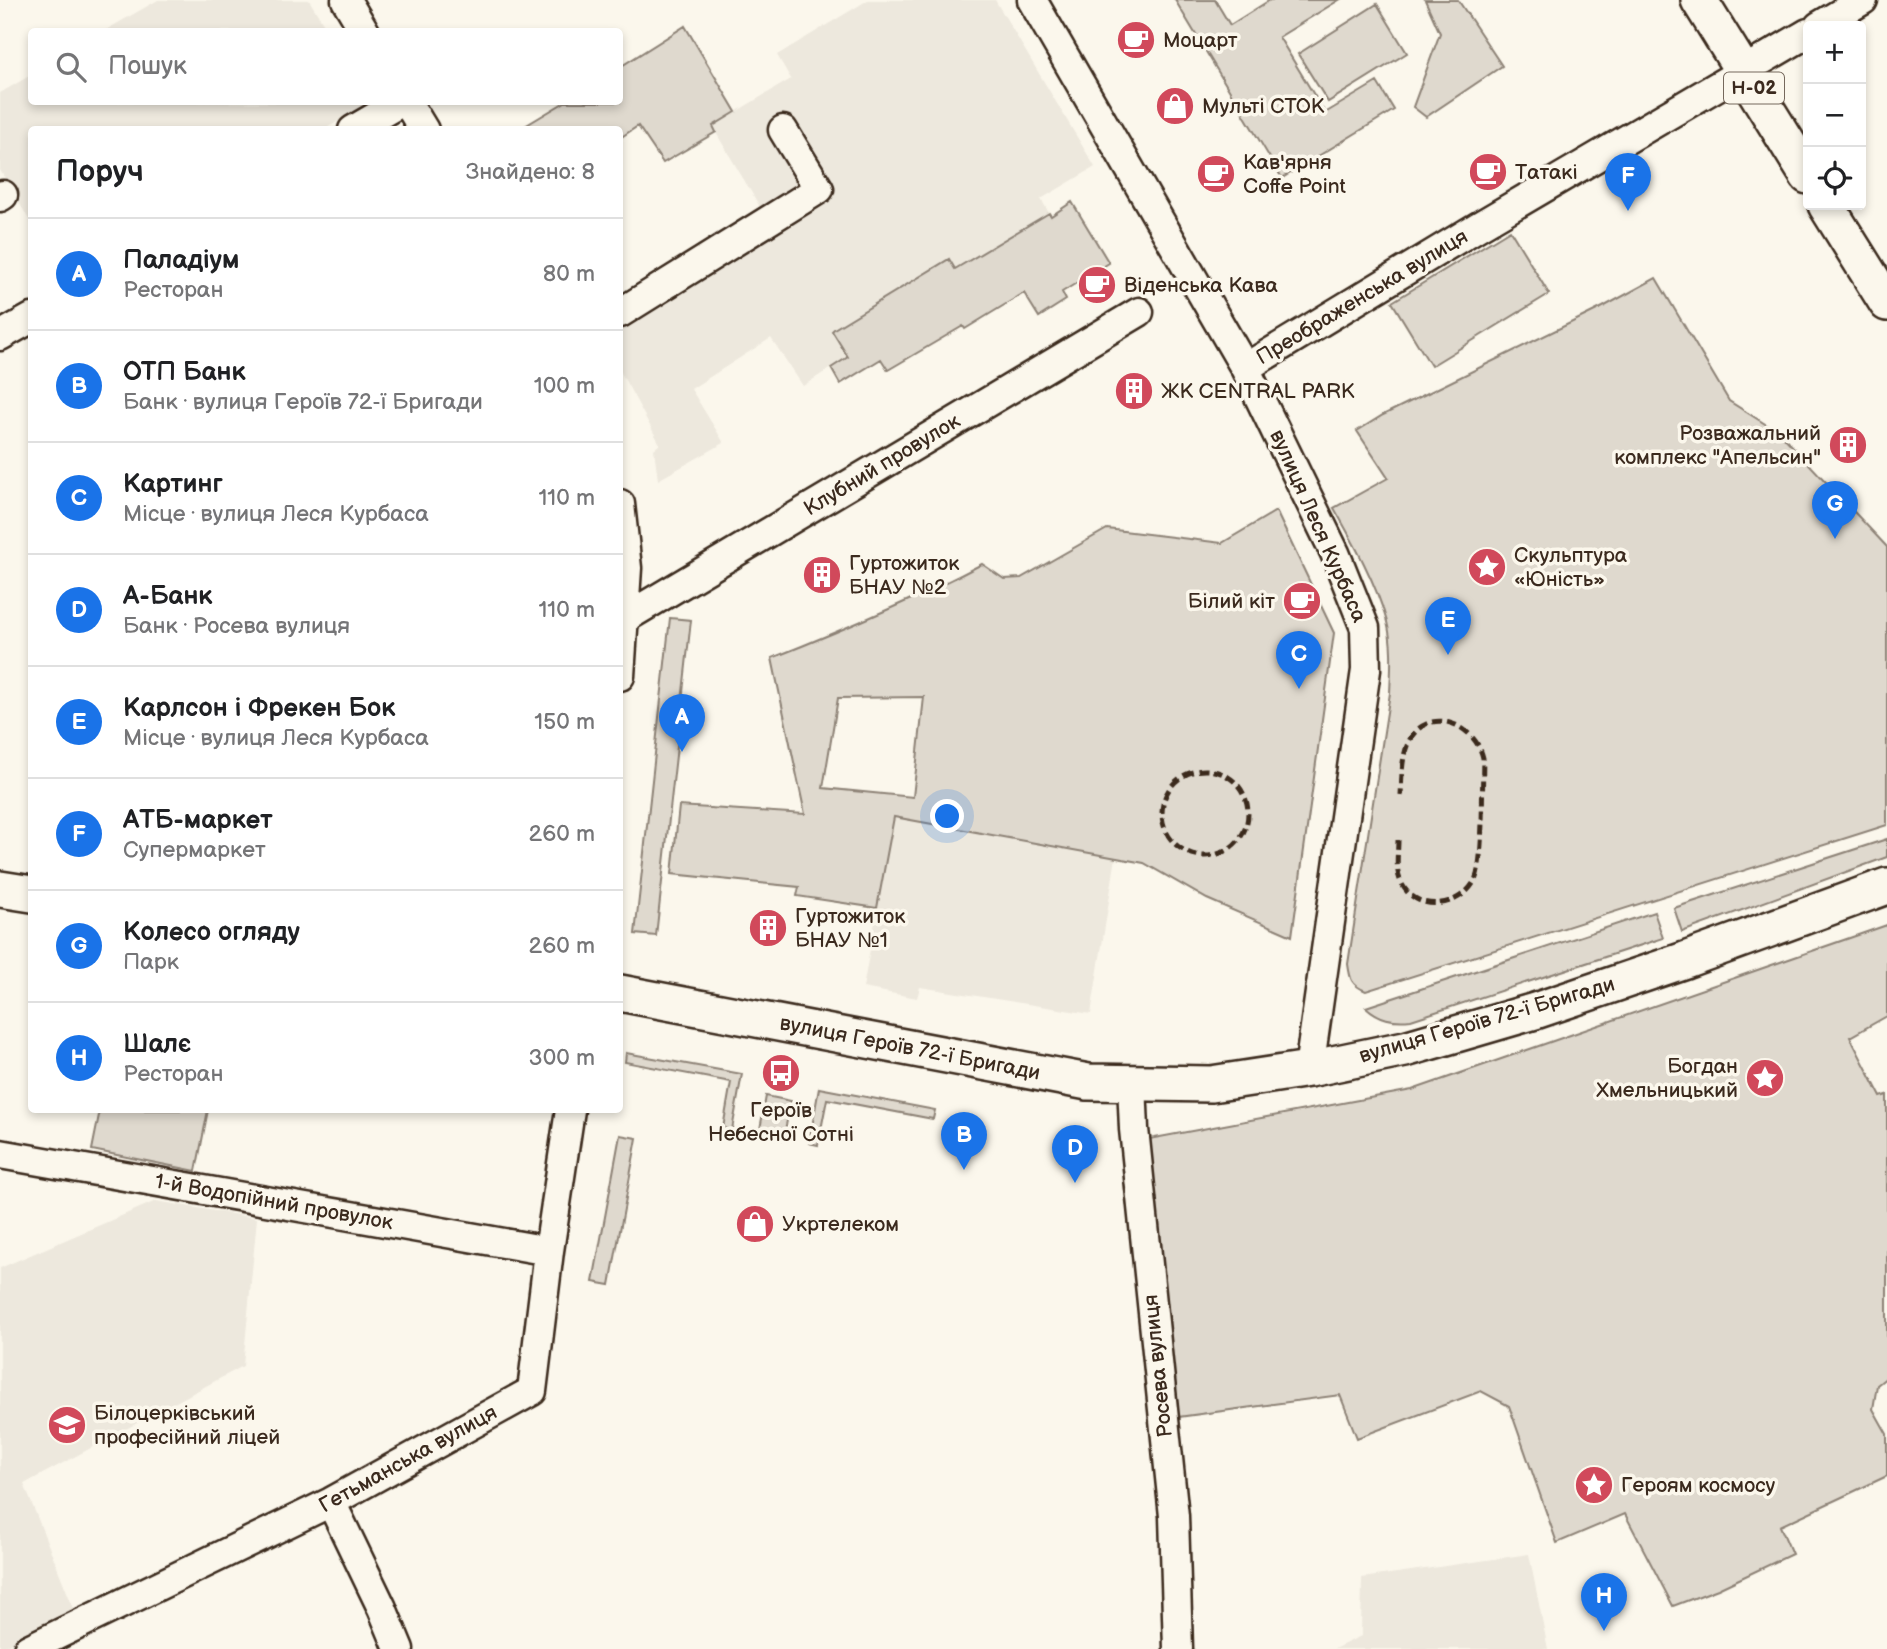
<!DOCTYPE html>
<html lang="uk">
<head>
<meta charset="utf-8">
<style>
	body { margin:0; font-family:"Balsamiq Sans",sans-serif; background:#f6f6f6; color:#202124 }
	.controls { position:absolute; right:21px; top:21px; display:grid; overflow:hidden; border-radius:7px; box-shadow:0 4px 10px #0003 }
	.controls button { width:63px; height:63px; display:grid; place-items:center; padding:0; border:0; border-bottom:2px solid #e0e0e0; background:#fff; color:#202124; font:35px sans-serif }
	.you { position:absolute; left:948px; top:817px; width:24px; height:24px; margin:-18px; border:5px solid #fff; border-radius:50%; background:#1a73e8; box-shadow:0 0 0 10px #1a73e833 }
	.badge { display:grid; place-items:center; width:46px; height:46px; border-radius:50%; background:#1a73e8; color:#fff; font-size:23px; font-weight:700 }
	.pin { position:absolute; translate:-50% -58px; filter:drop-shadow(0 2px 4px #0008) }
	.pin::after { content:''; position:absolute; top:37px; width:24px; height:21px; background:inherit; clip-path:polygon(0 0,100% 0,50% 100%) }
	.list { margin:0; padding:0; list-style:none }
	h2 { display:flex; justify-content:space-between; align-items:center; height:91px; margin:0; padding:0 28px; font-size:30px }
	h2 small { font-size:23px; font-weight:400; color:#757577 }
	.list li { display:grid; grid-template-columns:46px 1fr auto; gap:21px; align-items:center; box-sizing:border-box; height:112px; padding:0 28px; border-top:2px solid #e0e0e0 }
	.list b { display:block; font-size:26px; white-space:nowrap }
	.list p { margin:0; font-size:23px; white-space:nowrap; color:#757577 }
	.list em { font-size:23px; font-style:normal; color:#757577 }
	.icon { flex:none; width:38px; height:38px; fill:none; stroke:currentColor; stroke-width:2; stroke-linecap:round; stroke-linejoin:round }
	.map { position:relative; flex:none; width:1887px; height:1649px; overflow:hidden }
	.search { position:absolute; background:#fff; box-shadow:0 4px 10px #0003; left:28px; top:28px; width:595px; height:77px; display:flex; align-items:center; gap:18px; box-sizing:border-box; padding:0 24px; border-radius:7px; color:#757577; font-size:26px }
	.panel { position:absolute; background:#fff; box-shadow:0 4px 10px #0003; left:28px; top:126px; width:595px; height:987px; border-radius:7px }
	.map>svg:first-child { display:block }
	.built { fill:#ede8dd }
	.green { fill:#dfd9ce; stroke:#8d8276; stroke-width:2; fill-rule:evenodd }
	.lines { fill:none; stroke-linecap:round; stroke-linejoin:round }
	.minor-casing { stroke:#3b2a1e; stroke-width:33 }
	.major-casing { stroke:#3b2a1e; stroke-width:40 }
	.minor { stroke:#fbf7ec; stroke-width:28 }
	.major { stroke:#fbf7ec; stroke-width:35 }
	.rail { stroke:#3b2a1e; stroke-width:5; stroke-dasharray:10 5; stroke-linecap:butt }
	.labels { text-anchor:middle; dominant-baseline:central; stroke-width:7; stroke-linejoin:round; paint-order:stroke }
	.shield { fill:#fbf7ec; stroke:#75685c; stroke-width:2 }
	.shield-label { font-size:19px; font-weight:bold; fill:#3b2a1e }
	.poi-label { font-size:21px; fill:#3b2a1e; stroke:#fbf7ec; text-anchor:start }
	.street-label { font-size:21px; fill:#3b2a1e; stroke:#fbf7ec }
</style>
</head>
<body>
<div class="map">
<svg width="1887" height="1649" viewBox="0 0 1887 1649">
	<rect width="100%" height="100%" fill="#fbf7ec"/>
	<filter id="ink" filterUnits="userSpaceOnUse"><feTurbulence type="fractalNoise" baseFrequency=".0143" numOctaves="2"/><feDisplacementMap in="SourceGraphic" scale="14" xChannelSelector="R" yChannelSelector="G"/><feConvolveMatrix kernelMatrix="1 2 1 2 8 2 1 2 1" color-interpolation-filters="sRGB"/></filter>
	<g filter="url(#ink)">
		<!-- built -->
		<path class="built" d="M158 0H309L328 31H104Z
			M868 0H995L1095 167 1041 199 1049 213 955 269 948 259 834 329 832 331 848 357 803 386 771 338 691 389 724 443 658 480 654 449 660 444 620 371V325L775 232 712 126 791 79 777 55Z
			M31 75 32 102 370 103 325 129 32 130 31 223 0 170V93Z
			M894 817 1116 857 1091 1014 920 987 917 998 863 988Z
			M156 1201 257 1218 243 1366 24 1484 75 1612 0 1649V1268Z
			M1529 1554 1548 1649H1334L1361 1636 1362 1578Z"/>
		<!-- green -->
		<path class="green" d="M1175 0H1215L1230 25 1270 0H1339L1279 37 1325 113 1377 82 1394 110 1282 178Z
			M1425 0H1458L1502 66 1426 117 1413 107 1440 33Z
			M1377 4 1407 53 1328 102 1298 54Z
			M685 26 736 112 713 126 716 132 663 163 638 126 620 138V130L520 129 565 102H620V67Z
			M1072 202 1109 263 1062 292 1066 300 1039 317 1024 293 965 329 963 326 888 370 881 359 840 384 831 368 848 357 832 331 834 329 949 259 955 269 1049 213 1051 216Z
			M1510 230 1549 294 1431 366 1392 302Z
			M1656 278 1729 401 1781 434 1887 547V825L1366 991C1351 985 1350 979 1348 964L1390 693C1391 670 1393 645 1387 622 1376 583 1354 543 1334 508L1388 478 1357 431 1383 415 1603 307Z
			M1276 511 1334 633 1292 936 1207 899 1144 863 894 817 877 908 797 896 799 887 672 874 679 806 805 814 772 658C843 630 914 600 982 564L1004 579 1021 578 1107 529 1222 543ZM924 697 913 797 823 788 838 698Z
			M670 618 691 620 656 936 635 934Z
			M1887 839V857L1682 932 1674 908Z
			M1654 912 1663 938 1411 1020C1393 1022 1379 1019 1366 1007Z
			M1887 925V1016L1850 1037 1881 1097 1887 1095V1377L1877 1385 1873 1409 1887 1434V1476L1780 1526 1792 1554 1718 1589 1673 1606 1625 1514 1557 1543 1509 1406 1481 1391 1357 1438 1340 1395 1178 1417 1149 1139 1412 1090Z
			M626 1053 742 1074 732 1130 723 1128 731 1082 625 1062Z
			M819 1088 935 1110 933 1119 827 1099 818 1145 809 1143Z
			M766 1096 791 1101 783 1140 759 1135Z
			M100 1110H208L196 1171 92 1150Z
			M620 1135 637 1138 610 1285 593 1282Z"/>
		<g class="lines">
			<!-- minor casing -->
			<g class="minor-casing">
				<path id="minor" d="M346 0 365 32
					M1032 0 1245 368 1335 553 1365 628 1366 670 1309 1069
					M1819 26 1863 0
					M407 102 424 130
					M353 130 401 102
					M0 197 3 195
					M620 313 819 189 783 130
					M0 336 32 318
					M1245 368 1479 226 1808 33
					M620 504 627 568 620 676
					M625 618 1139 312
					M1132 1083 1134 1129 1174 1516 1178 1649
					M0 1154 549 1251
					M331 1502 382 1608 399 1649
					M28 1649 331 1502 532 1391 549 1251 570 1110"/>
			</g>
			<!-- major casing -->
			<g class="major-casing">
				<path id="major" d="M1699 0 1808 176
					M1826 205 1887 303
					M0 889 32 894
					M620 993 1088 1082 1211 1084 1309 1069 1405 1049 1535 1011 1685 960 1887 886"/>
			</g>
			<!-- minor -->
			<use href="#minor" class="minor"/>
			<!-- major -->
			<use href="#major" class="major"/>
			<!-- rail -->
			<path class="rail" d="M1162 813a43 43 0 1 1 86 0a43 43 0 1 1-86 0Z
				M1398 840C1398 853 1395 870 1401 882 1415 914 1461 908 1475 880 1484 863 1482 782 1483 758 1476 726 1433 706 1412 736 1401 752 1402 777 1401 796"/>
		</g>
	</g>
	<!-- icons -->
	<defs>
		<g id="cafe-disc" transform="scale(2.0125)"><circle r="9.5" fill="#d1495b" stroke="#fbf7ec"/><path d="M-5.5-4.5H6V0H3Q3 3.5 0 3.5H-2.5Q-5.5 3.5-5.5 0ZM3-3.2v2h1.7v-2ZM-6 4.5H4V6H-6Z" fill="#fff"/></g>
		<g id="shop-disc" transform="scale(2.0125)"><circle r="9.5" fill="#d1495b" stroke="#fbf7ec"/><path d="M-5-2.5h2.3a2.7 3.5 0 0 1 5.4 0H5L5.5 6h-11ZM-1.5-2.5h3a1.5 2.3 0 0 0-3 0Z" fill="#fff"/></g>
		<g id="building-disc" transform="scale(2.0125)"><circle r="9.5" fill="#d1495b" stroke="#fbf7ec"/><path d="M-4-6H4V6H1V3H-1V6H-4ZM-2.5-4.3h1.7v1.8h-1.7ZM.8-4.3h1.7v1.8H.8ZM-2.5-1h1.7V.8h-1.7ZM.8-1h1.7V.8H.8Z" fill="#fff"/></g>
		<g id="sight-disc" transform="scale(2.0125)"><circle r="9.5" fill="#d1495b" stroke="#fbf7ec"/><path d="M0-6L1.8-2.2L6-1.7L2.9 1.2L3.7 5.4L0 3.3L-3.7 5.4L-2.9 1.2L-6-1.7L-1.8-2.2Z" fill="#fff"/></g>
		<g id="bus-disc" transform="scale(2.0125)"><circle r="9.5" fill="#d1495b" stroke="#fbf7ec"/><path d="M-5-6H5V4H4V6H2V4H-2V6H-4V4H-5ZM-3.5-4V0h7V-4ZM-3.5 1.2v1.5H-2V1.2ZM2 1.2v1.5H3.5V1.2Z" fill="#fff"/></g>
		<g id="university-disc" transform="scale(2.0125)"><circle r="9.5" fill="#d1495b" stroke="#fbf7ec"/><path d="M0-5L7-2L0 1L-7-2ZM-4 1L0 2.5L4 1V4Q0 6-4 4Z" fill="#fff"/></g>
	</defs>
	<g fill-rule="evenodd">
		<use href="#cafe-disc" x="1136" y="40"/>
		<use href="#shop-disc" x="1175" y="106"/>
		<use href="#cafe-disc" x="1488" y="172"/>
		<use href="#cafe-disc" x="1216" y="174"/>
		<use href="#cafe-disc" x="1097" y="285"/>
		<use href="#building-disc" x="1134" y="391"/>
		<use href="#building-disc" x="1848" y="445"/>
		<use href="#sight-disc" x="1487" y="567"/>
		<use href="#building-disc" x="822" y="575"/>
		<use href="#cafe-disc" x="1302" y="601"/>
		<use href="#building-disc" x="768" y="928"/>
		<use href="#bus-disc" x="781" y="1073"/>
		<use href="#sight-disc" x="1765" y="1078"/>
		<use href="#shop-disc" x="755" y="1224"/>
		<use href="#university-disc" x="67" y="1425"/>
		<use href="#sight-disc" x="1594" y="1485"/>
	</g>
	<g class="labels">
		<!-- shield labels -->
		<rect class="shield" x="1724" y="72.5" width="60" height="31" rx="5"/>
		<g class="shield-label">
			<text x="1754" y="88">Н-02</text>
		</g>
		<!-- poi labels -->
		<g class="poi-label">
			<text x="1163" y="40">Моцарт</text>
			<text x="1202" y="106">Мульті СТОК</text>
			<text x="1243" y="162">Кав'ярня<tspan x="1243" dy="24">Coffe Point</tspan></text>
			<text x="1515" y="172">Татакі</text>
			<text x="1124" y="285">Віденська Кава</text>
			<text x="1161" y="391">ЖК CENTRAL PARK</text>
			<text x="1821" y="433" text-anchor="end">Розважальний<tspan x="1821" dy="24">комплекс "Апельсин"</tspan></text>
			<text x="1514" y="555">Скульптура<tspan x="1514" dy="24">«Юність»</tspan></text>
			<text x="849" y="563">Гуртожиток<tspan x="849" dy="24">БНАУ №2</tspan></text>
			<text x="1275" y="601" text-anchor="end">Білий кіт</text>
			<text x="795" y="916">Гуртожиток<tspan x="795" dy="24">БНАУ №1</tspan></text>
			<text x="1738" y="1066" text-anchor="end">Богдан<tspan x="1738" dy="24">Хмельницький</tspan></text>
			<text x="781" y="1110" text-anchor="middle">Героїв<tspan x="781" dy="24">Небесної Сотні</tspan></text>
			<text x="782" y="1224">Укртелеком</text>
			<text x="94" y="1413">Білоцерківський<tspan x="94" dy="24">професійний ліцей</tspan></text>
			<text x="1621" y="1485">Героям космосу</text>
		</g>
		<!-- street labels -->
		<g class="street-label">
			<text transform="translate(1362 297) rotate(-31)">Преображенська вулиця</text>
			<text transform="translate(882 465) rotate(-31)">Клубний провулок</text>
			<text transform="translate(1318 526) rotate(66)">вулиця Леся Курбаса</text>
			<text transform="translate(1487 1020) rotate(-16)">вулиця Героїв 72-ї Бригади</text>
			<text transform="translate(910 1048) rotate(11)">вулиця Героїв 72-ї Бригади</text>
			<text transform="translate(274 1202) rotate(10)">1-й Водопійний провулок</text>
			<text transform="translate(1158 1366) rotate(-96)">Росева вулиця</text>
			<text transform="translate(408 1459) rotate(-29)">Гетьманська вулиця</text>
		</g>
	</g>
</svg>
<div class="controls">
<button>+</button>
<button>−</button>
<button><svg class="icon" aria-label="locate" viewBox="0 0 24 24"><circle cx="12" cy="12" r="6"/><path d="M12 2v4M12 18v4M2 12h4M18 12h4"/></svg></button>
</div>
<div class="you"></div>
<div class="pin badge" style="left:682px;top:752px">A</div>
<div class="pin badge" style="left:964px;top:1170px">B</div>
<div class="pin badge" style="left:1299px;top:689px">C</div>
<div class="pin badge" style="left:1075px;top:1183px">D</div>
<div class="pin badge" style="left:1448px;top:655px">E</div>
<div class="pin badge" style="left:1628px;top:211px">F</div>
<div class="pin badge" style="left:1835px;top:539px">G</div>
<div class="pin badge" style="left:1604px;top:1631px">H</div>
<div class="search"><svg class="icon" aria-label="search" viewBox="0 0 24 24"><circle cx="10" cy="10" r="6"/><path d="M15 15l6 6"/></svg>Пошук</div>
<section class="panel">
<h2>Поруч<small>Знайдено: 8</small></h2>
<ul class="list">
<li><span class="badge">A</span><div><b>Паладіум</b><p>Ресторан</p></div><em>80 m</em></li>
<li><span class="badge">B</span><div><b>ОТП Банк</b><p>Банк · вулиця Героїв 72-ї Бригади</p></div><em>100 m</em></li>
<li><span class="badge">C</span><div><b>Картинг</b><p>Місце · вулиця Леся Курбаса</p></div><em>110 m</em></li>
<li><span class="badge">D</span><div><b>А-Банк</b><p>Банк · Росева вулиця</p></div><em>110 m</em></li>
<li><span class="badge">E</span><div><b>Карлсон і Фрекен Бок</b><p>Місце · вулиця Леся Курбаса</p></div><em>150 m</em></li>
<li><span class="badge">F</span><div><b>АТБ-маркет</b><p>Супермаркет</p></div><em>260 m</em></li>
<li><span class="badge">G</span><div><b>Колесо огляду</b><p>Парк</p></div><em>260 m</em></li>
<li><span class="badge">H</span><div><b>Шалє</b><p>Ресторан</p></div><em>300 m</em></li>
</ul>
</section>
</div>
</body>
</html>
